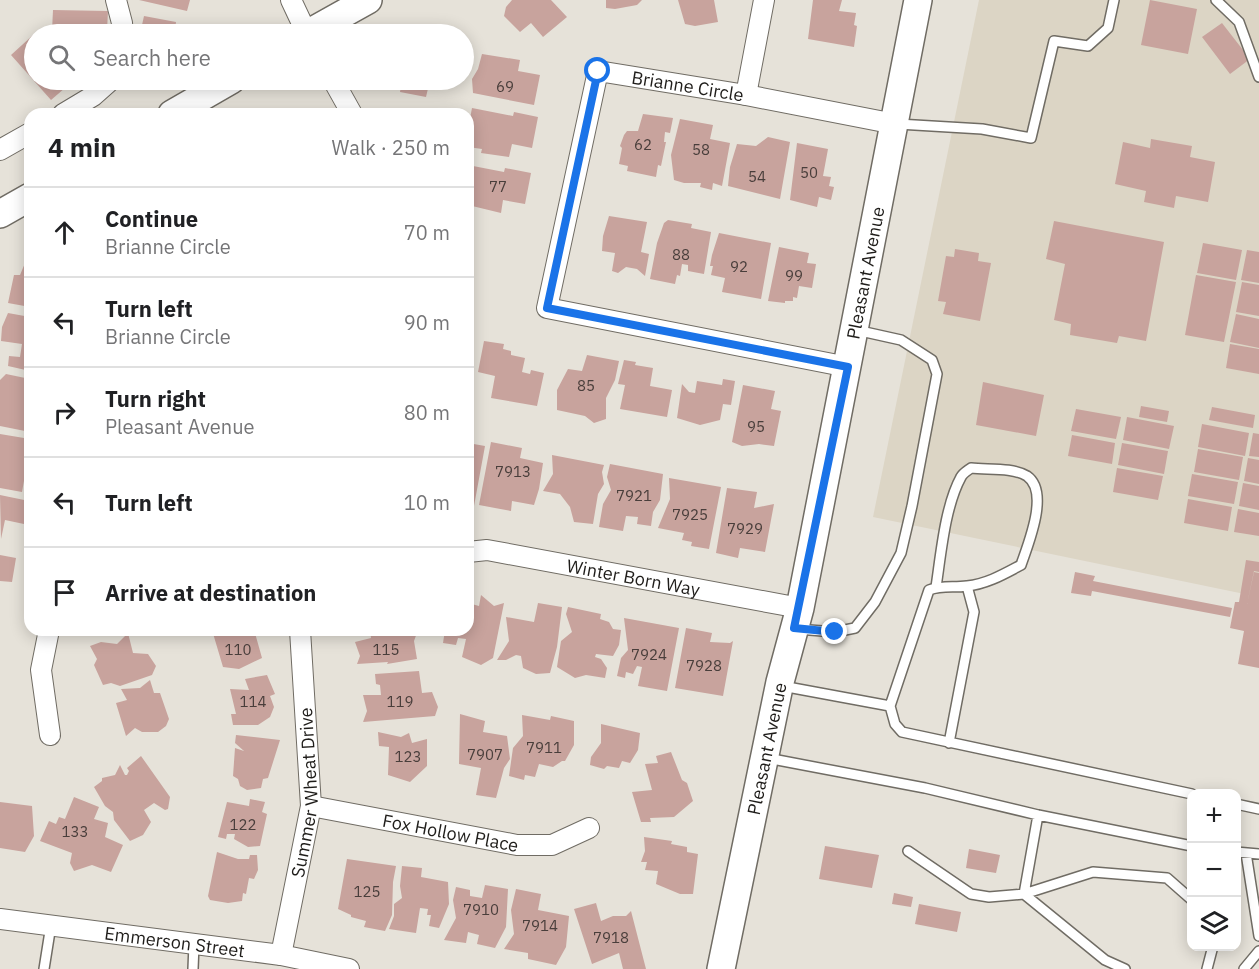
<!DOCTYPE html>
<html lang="en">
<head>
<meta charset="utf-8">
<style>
	body { margin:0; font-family:"IBM Plex Sans",sans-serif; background:#f6f6f6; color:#202124 }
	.controls { position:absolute; right:18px; bottom:18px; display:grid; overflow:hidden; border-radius:12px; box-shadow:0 3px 15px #0003 }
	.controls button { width:54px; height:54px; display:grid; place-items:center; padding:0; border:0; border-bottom:2px solid #e0e0e0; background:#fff; color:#202124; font:30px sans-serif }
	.stop { position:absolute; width:18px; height:18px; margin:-14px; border:4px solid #1a73e8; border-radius:50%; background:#fff }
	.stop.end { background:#1a73e8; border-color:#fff; box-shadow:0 2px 6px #0008 }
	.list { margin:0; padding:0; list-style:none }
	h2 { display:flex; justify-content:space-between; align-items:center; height:78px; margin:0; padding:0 24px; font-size:26px }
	h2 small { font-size:20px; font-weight:400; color:#757577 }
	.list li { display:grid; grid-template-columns:39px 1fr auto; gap:18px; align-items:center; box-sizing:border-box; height:90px; padding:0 24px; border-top:2px solid #e0e0e0 }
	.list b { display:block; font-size:22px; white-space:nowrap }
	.list p { margin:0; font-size:20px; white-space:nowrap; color:#757577 }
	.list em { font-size:20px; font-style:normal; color:#757577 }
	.icon { flex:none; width:33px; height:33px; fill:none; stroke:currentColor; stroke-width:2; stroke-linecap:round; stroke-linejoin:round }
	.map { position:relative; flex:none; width:1259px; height:969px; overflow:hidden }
	.search { position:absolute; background:#fff; box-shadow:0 3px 15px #0003; left:24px; top:24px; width:450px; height:66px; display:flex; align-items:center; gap:15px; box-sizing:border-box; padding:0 21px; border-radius:33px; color:#757577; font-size:22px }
	.panel { position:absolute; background:#fff; box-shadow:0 3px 15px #0003; left:24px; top:108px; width:450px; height:528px; border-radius:18px }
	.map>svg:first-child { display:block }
	.built { fill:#dcd5c5 }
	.building { fill:#c8a39d }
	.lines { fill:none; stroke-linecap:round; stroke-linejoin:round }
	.lane-casing { stroke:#706c64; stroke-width:12 }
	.street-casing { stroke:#706c64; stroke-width:22 }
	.secondary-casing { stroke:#706c64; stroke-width:30 }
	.lane { stroke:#fff; stroke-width:9 }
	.street { stroke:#fff; stroke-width:20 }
	.secondary { stroke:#fff; stroke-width:27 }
	.route { stroke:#1a73e8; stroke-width:8 }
	.labels { text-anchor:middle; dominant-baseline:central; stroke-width:4.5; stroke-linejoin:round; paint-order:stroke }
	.number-label { font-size:15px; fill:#493e3b }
	.street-label { font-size:18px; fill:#1f1d1a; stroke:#f3efe6 }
</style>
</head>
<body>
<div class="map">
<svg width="1259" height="969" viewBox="0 0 1259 969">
	<rect width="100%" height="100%" fill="#e6e2d9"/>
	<!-- built -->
	<path class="built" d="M979 0H1259V597L873 517Z"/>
	<!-- building -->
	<path class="building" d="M139 0H190L187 11Z
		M512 0H551L567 17 543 37 531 23 520 32 504 16 506 7Z
		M606 0H642L637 5 615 9 606 8Z
		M678 0H714L718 22 695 26 685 24Z
		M813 0H842L839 11 856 13 854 25 857 26 854 47 808 39Z
		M1150 0 1197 9 1188 54 1141 45Z
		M53 10 108 11 107 31H52Z
		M144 16 176 22 175 31 142 25Z
		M1222 23 1250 59 1230 74 1202 37Z
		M33 35 34 80H70L72 82 51 100 11 55Z
		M482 54 520 60 518 71 540 75 534 105 473 93 472 79 478 69Z
		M402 80H430L426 97 400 92Z
		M472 108 513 116 514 112 538 117 532 148 512 144 509 157 481 153 482 149 468 147V129Z
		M643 114 673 118 670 133 665 132 664 142H666L661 166 658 165 656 177 627 171 628 166 619 164 622 148 620 146 624 135 627 131H638Z
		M680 119 713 125 710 139 730 143 722 186 713 183 712 190 700 187 701 183H684L674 180 671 155Z
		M768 137 790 142 780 199 728 186 730 167 737 144 756 146Z
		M1151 139 1192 146 1190 157 1215 162 1208 202 1176 196 1174 208 1144 202 1146 191 1115 184 1123 142 1150 148Z
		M797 143 828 149 823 176 831 177 829 186 834 187 831 200 819 197 817 207 790 200Z
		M473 166 504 172 505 168 531 173 525 204 503 200 501 213 468 205V172Z
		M609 216 647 222 641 252 649 254 645 276 637 269 626 267 618 273 612 271 615 253 602 251 603 236Z
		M668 220 692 224 691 228 711 232 704 274 688 271V265L682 264 680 276 677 275 675 284 650 279 657 243 664 223Z
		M1054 221 1164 242 1146 341 1119 336 1117 343 1070 335 1071 324 1054 320 1065 264 1046 259Z
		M719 233 771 243 761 299 722 292 725 278 711 275 713 266H710L712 255Z
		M1203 243 1242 250 1236 280 1197 273Z
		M779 247 809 253 807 263 816 264 812 288 799 286 797 298 793 297V301H785V303L768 301Z
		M955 249 979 253 978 261 991 263 980 321 943 314 946 302 938 301 946 256 954 257Z
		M1247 250 1259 252V283L1241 280Z
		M28 256H30V307L8 303 14 275H20Z
		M1196 275 1236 282 1224 342 1185 335Z
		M1242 282 1259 285V316L1236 312Z
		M8 313 30 317V371L8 366 9 356 20 357 22 344 1 341 2 327Z
		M1236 314 1259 319V348L1230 342Z
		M484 341 504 344 503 349 511 351V355L525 358 522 372 530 374 531 370 544 373 537 406 491 398 495 376 478 372Z
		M1230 344 1259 349V374L1226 368Z
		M587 355 619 361 615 380 606 398V419L594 423 585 416 557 410V390L568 369 582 371Z
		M624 360 636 362 635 365 653 368 650 386 672 390 667 417 620 409 625 385 618 384Z
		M6 374 30 379V432L0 426V380Z
		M723 379 735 381 731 405 723 404 720 420 700 425 677 418 682 384 689 392 695 393 697 381 722 385Z
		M983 382 1044 395 1036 436 976 425Z
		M743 385 775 391 771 409 781 411 774 446 759 444 742 446 732 442Z
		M1141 406 1169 411 1167 422 1139 417Z
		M1212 407 1255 415 1253 428 1209 420Z
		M1076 409 1121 417 1116 439 1071 431Z
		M1127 417 1174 426 1169 449 1123 440Z
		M1202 424 1249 433 1245 456 1198 447Z
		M1253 433 1259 434V457L1249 456Z
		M0 434 30 439V465L27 464 22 492 0 488Z
		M1072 435 1115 443 1112 464 1068 456Z
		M491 442 522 448 520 458 543 463 539 489 534 505 512 501 511 511 479 505Z
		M468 443 485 446 474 506 468 505Z
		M1122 443 1168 451 1164 474 1118 465Z
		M1198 449 1243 457 1239 480 1194 472Z
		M552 455 604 465 602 472 604 484 598 494 593 524 574 522 570 507 560 494 543 491 553 474Z
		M1248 458 1259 460V484L1244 481Z
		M610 464 663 474 660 500 653 512 651 526 637 524 638 517 626 516 623 531 599 527 603 504 611 490 607 477Z
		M1117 468 1163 476 1158 500 1113 492Z
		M1192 474 1238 482 1234 504 1188 496Z
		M669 478 721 487 709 549 691 546 692 542 682 540 684 533 658 528 670 499Z
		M1243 483 1259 486V510L1239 506Z
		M727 488 757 492 754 508 774 504 765 552 740 548 738 558 716 553Z
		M0 495 29 501 24 524 5 520 1 539Z
		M1188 499 1232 507 1228 531 1184 523Z
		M1238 509 1259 513V536L1234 532Z
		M0 555 16 558 12 582 0 581Z
		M1246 560 1259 562V572L1254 571 1247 604 1254 572 1259 573V668L1238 664 1244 631 1230 628 1235 602H1239Z
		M1075 572 1095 576 1093 581 1232 608 1230 617 1092 591 1091 596 1071 593Z
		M481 595 494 606 504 603 493 658 481 665 462 657 466 639 458 638 456 645 443 643 445 630H468V603L479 606Z
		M538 603 562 607 557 647 550 673 536 674 523 668 521 656 516 655 506 660H497L509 641 506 617 534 622Z
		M568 607 601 614 600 619 609 622 613 629 621 630 619 645 613 656 596 654 595 657 601 659 607 668 605 678 586 675 575 678 557 667 561 641 572 632 566 614Z
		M624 618 679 628 667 691 638 686 642 667 637 666 633 674 626 672 625 678 617 676 621 658 628 650Z
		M686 628 712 633 710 642 730 643 733 641 723 696 675 688Z
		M212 630H239L255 633 262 658 239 669 223 667Z
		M370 630H418L414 641 417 659 387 664 388 662 357 664 360 656 355 642 371 638Z
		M128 633 133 653 148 654 156 666 152 675 120 686 111 683 103 685 94 665 97 659 90 646 101 642 117 644Z
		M419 671 422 693 432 692 438 707 435 716 363 722 367 711 363 695H381L380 685 376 684 375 674Z
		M267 675 275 694 270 696 274 707 270 717 258 725H233L231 714H236L230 689 249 690 245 679Z
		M150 680 154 693H160L169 719 166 726 158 732H142L135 728 126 736 116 703 127 700 121 689 140 688Z
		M460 714 485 721 483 732 507 736 510 759 504 768 496 798 476 795 481 768 459 764Z
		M522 715 550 720 551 716 574 721V745L565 761H562L553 767 539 764 535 777 525 775 524 780 509 776 513 748 523 736Z
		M601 724 640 733 638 750 630 763 622 761 619 768 607 766 604 769 590 765 591 757 601 743Z
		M378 732 401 737 409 733 412 743 427 739V766L410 782 388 775 389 747 379 746Z
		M236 735 280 740 268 778 263 779 261 788 247 790 240 786 238 779 233 776 235 748 244 751 235 743Z
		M671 752 682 780 687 783 693 801 674 817 650 818 651 822H641L632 792 652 790 645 764 658 763 656 756Z
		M141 756 170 797 168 809 165 810 154 803 144 810 151 822 143 835 130 841 114 820 113 812 105 806 94 787 102 781V778L115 775 120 765 125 775H127L129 771 127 768Z
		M74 797 99 807 94 819 108 823 105 837 123 845 111 872 92 865 74 871 70 863 72 853 40 841 49 821 56 824 59 817 65 819Z
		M250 799 265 802 262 812 267 814 260 846 248 847 234 839 235 834H227L226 839 218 837 227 802 249 806Z
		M0 802 32 806 34 836 25 852 0 848Z
		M644 837 672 841 671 844 687 847V852L698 854 693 894H680L656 884 658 871 645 870 647 862H641L645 851Z
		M825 846 879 855 872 888 819 879Z
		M969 849 1000 855 996 873 966 868Z
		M217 852 238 859H249L250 855H257L258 870 254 879 249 878 246 894 243 893 242 901 228 903 210 900 208 896Z
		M347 859 396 866 393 882 392 915 385 931 364 927 366 921 351 917V915L338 909Z
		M402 866 422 868 421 877 448 882 449 904 439 928 429 926 431 915H427L428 909 420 908 416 933 389 929 394 916V904L402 898 400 886Z
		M485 885 508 889 506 927 495 948 477 944 479 935 468 932 466 943 444 940 456 918 453 900 456 887 470 890V896L482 898Z
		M516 889 541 894 538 910 569 916 566 947 556 965 528 959V953L504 949 514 934 511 910Z
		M894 893 913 897 911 907 892 904Z
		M596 903 601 921 613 916H626L631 911 646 969H623L619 953 592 964 574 909Z
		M919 904 961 912 957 932 915 924Z"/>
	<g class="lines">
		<!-- lane casing -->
		<g class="lane-casing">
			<path id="lane" d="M1216 0 1239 22 1259 77
				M898 124 982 129 1031 138 1054 41 1088 46 1108 28 1114 0
				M797 629 835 632 855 628 875 602 901 553 912 506 937 374 932 360 901 340 856 330
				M782 686 890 706 895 724 902 732 1192 794
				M890 706 929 590C942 585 954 588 967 586 987 584 1004 574 1021 565 1028 544 1050 492 1027 476 1012 467 988 470 971 468 967 471 963 473 961 477 945 506 941 554 936 587
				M949 743 974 612 967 586
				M767 758 925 788 1038 815 1192 846
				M1236 804 1259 809
				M1038 815 1024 894 1105 960 1125 969
				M908 851 971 894 989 897 1024 894 1093 872 1167 878 1192 900
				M1236 852 1259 854
				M1246 853 1259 936
				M44 969 51 925
				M193 969 194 944
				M1207 969 1213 946
				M1244 969 1259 951"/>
		</g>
		<!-- street casing -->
		<g class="street-casing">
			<g id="street">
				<path d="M116 0 122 23 123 34"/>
				<path d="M291 0 307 34"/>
				<path d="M333 80 352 114"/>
				<path d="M746 95 764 0"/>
				<path d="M63 114 93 96 111 80"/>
				<path d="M0 150 30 133"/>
				<path id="s1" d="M848 367 547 308 598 71 746 95 895 124"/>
				<path id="s2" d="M468 552 487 550 800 608"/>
				<path d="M49 630 41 670 50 735"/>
				<path id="s3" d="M311 806 517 845H552L589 828"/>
				<path id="s4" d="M0 919 281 955 349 969"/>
				<path id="s5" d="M281 955 311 806 300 630"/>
			</g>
		</g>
		<!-- secondary casing -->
		<g class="secondary-casing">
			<g id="secondary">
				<path d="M307 34 368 0"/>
				<path d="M172 114 231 80"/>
				<path d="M0 214 30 197"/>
				<path id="s6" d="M721 969 780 682 800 608 918 0"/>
			</g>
		</g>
		<!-- lane -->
		<use href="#lane" class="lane"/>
		<!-- street -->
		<use href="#street" class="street"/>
		<!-- secondary -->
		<use href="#secondary" class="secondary"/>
	</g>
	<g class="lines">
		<!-- route -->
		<path class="route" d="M598 71 547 308 848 367 794 628 835 632"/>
	</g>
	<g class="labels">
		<!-- number labels -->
		<g class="number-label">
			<text x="505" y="86">69</text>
			<text x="643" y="144">62</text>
			<text x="701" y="149">58</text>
			<text x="809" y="172">50</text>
			<text x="757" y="176">54</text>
			<text x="498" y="186">77</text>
			<text x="681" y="254">88</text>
			<text x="739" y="266">92</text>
			<text x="794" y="275">99</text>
			<text x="586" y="385">85</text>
			<text x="756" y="426">95</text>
			<text x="513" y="471">7913</text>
			<text x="634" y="495">7921</text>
			<text x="690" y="514">7925</text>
			<text x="745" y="528">7929</text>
			<text x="238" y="649">110</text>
			<text x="386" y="649">115</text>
			<text x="649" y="654">7924</text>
			<text x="704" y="665">7928</text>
			<text x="253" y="701">114</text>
			<text x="400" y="701">119</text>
			<text x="544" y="747">7911</text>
			<text x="485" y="754">7907</text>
			<text x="408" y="756">123</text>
			<text x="243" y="824">122</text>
			<text x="75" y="831">133</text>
			<text x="367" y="891">125</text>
			<text x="481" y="909">7910</text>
			<text x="540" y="925">7914</text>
			<text x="611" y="937">7918</text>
		</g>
		<!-- street labels -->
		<g class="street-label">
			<text stroke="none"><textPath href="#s1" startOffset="640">Brianne Circle</textPath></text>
			<text stroke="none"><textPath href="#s6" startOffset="711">Pleasant Avenue</textPath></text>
			<text stroke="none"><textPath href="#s2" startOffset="168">Winter Born Way</textPath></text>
			<text stroke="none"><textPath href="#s6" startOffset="225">Pleasant Avenue</textPath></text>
			<text stroke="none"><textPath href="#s5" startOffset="165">Summer Wheat Drive</textPath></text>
			<text stroke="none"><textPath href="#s3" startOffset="142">Fox Hollow Place</textPath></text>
			<text stroke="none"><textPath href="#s4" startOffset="176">Emmerson Street</textPath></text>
		</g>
	</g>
</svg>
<div class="controls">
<button>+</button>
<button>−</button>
<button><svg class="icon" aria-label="layers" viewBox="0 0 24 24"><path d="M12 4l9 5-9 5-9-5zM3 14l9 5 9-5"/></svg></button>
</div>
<div class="stop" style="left:598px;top:71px"></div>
<div class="stop end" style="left:835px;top:632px"></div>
<div class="search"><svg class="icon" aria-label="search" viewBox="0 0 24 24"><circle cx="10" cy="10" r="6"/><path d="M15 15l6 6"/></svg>Search here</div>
<section class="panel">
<h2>4 min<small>Walk · 250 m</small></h2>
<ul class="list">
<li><svg class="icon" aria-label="ahead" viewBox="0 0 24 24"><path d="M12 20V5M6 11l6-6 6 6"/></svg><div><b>Continue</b><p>Brianne Circle</p></div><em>70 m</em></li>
<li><svg class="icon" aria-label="left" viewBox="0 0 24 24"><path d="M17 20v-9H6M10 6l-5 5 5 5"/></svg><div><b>Turn left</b><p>Brianne Circle</p></div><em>90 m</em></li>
<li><svg class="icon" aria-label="right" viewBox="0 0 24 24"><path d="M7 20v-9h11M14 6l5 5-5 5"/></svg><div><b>Turn right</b><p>Pleasant Avenue</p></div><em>80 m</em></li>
<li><svg class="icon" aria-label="left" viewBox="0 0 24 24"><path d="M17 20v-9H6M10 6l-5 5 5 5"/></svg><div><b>Turn left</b></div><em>10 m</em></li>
<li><svg class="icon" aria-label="arrive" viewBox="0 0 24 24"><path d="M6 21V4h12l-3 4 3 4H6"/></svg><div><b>Arrive at destination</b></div></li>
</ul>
</section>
</div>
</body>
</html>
